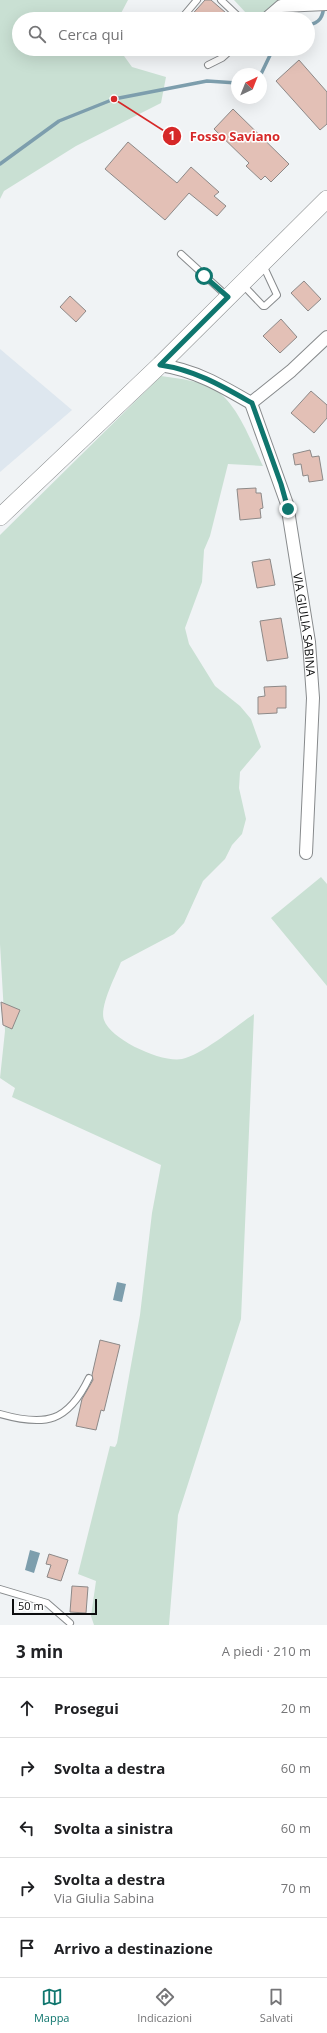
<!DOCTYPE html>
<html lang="it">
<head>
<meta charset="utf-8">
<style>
	body { margin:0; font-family:"Open Sans",sans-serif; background:#f2f2f2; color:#202124 }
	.compass { position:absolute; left:231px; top:68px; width:36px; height:36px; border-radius:50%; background:#fff; box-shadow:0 4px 16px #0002; rotate:43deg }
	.scale { position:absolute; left:12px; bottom:10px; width:85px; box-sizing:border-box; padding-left:4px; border:2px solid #0c0d0e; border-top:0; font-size:11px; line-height:14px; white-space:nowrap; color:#0c0d0e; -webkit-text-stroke:3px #fff; paint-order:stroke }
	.stop { position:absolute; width:12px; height:12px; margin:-9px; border:3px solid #0f766e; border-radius:50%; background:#fff }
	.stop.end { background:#0f766e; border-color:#fff; box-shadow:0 1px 4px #0008 }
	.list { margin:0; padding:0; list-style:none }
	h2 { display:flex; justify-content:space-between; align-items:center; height:52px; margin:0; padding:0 16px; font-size:17px }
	h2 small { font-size:13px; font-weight:400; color:#757577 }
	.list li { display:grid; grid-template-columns:26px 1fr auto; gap:12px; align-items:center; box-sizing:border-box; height:60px; padding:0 16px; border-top:1px solid #e0e0e0 }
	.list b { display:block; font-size:15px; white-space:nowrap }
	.list p { margin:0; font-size:13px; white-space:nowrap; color:#757577 }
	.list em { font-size:13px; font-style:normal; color:#757577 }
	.icon { flex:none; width:22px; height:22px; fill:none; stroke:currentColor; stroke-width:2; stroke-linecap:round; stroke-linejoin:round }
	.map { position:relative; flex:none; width:327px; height:1625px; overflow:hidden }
	.search { position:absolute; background:#fff; box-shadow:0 4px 16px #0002; left:12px; right:12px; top:12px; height:44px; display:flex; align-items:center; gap:10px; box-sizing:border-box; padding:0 14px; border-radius:22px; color:#757577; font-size:15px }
	.sheet { height:352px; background:#fff }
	nav { display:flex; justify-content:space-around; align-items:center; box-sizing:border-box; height:56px; border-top:1px solid #e0e0e0; background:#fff; font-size:11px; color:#757577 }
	nav a { display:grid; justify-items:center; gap:2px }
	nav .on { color:#0f766e }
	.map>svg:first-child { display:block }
	.built { fill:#dee7ef }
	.green { fill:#c9e0d3 }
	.water { fill:#7d9ead }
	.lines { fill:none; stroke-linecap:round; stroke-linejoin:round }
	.stream { stroke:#7d9ead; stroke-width:3.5 }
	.building { fill:#e3c0b6; stroke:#8d8988 }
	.lane-casing { stroke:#878a8c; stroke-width:8 }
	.street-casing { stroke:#878a8c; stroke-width:14 }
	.secondary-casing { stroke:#878a8c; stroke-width:18 }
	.lane { stroke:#fff; stroke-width:6 }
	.street { stroke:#fff; stroke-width:12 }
	.secondary { stroke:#fff; stroke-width:17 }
	.route { stroke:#0f766e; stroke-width:5 }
	.labels { text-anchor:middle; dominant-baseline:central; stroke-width:3; stroke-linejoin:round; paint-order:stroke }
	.street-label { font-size:12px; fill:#0c0d0e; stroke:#fff }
	.leader { fill:none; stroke:#d62828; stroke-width:1.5 }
	.callout-dot { fill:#d62828; stroke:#fff; stroke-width:1.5 }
	.mark-label { font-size:12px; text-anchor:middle; font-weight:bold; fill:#fff }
	.callout-label { font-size:13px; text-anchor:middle; font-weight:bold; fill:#d62828; stroke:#fff; stroke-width:3; stroke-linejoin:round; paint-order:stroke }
</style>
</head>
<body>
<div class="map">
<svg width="327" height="1625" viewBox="0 0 327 1625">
	<rect width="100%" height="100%" fill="#f0f3f5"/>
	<!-- built -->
	<path class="built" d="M0 349 72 410 0 472Z"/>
	<!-- green -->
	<path class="green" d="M0 0H128L118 19H19V49H119L132 67 166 77 161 103 76 146 4 191 0 199Z
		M234 0H282L261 19 246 13Z
		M161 376C179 379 200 380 215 390 237 402 252 444 263 466L228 464 210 536 204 550 202 582 185 628 189 644 215 686 240 706 251 719 261 747 240 772 239 788 246 819 242 834 232 845 225 859 203 881 184 923 174 934 121 962C116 975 99 1007 104 1020 111 1040 162 1063 182 1059 202 1055 236 1026 254 1014L241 1319 178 1515 169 1625H94L91 1616 96 1581 78 1574 110 1446 115 1447 117 1443 140 1315 152 1213 161 1165 12 1097 15 1088 0 1078 5 1031 0 944V535Z
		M321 877 327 884V986L271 918Z"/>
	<!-- water -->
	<path class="water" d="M117 1282 126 1284 122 1302 113 1300Z
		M30 1550 40 1553 34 1573 25 1570Z"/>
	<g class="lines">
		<!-- stream -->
		<path class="stream" d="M308 25C320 23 323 17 324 5
			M261 74 273 49
			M0 164 59 121 114 99 207 81 237 83"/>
	</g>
	<!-- building -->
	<path class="building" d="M205 0H211L233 19H188Z
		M299 60 327 92V124L320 130 276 81Z
		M233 109 289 164 271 182 265 176 261 180 246 166 249 163 214 129Z
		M128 142 177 183 191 167 219 192 214 196 226 206 217 216 189 193 165 220 105 169Z
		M304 281 321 299 308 311 291 293Z
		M70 296 86 311 76 322 60 307Z
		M281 319 297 337 280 353 263 336Z
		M311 391 327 405V418L314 433 291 413Z
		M310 450 312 457 319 456 323 480 309 482 308 475 303 476 301 464 295 465 293 454Z
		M256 488V493H261L263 508 260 509 261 518 240 520 237 489Z
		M270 559 275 585 257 588 252 562Z
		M281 618 288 658 267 661 260 621Z
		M286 686V708H277V713L258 714V697L265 696 264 687Z
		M1 1002 20 1010 12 1029 3 1025Z
		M100 1340 120 1345 104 1411 101 1410 96 1430 76 1426 82 1399 93 1380 92 1375Z
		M49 1554 68 1560 61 1581 47 1577 51 1565 46 1564Z
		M72 1586 88 1587 86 1613 70 1612Z"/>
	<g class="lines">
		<!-- lane casing -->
		<g class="lane-casing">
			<path id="lane" d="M221 0 241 19
				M181 19 197 0
				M208 65 222 58 232 49
				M181 254 227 296
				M243 285 263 306H265L277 295 263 265
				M0 1414C46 1427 68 1422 89 1378
				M0 1589 47 1603 70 1623"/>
		</g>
		<!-- street casing -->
		<g class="street-casing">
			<g id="street">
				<path d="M266 19 281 6 327 4"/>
				<path d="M160 365C195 370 222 386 251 403"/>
				<path id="s1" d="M251 403 287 504 309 642 313 698 306 853"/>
				<path d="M251 403 291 371 327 337"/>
			</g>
		</g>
		<!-- secondary casing -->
		<g class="secondary-casing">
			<path id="secondary" d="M0 517 160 365 327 199"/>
		</g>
		<!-- lane -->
		<use href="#lane" class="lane"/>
		<!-- street -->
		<use href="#street" class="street"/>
		<!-- secondary -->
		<use href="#secondary" class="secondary"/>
	</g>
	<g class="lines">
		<!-- route -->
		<path class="route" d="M204 276 228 297 160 365C195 370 222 386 252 403L281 484 288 509"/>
	</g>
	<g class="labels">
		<!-- street labels -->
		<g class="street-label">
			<text stroke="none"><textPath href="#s1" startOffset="229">VIA GIULIA SABINA</textPath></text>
		</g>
	</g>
	<!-- callouts -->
	<path class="leader" d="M114 99L172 136"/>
	<g class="callout-dot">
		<circle cx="114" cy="99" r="4"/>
		<circle cx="172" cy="136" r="10"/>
	</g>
	<g class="mark-label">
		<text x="172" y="140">1</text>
	</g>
	<g class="callout-label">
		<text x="235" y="141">Fosso Saviano</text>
	</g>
</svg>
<svg class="compass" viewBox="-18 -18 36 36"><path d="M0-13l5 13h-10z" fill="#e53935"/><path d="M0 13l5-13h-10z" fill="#757577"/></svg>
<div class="scale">50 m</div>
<div class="stop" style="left:204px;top:276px"></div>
<div class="stop end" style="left:288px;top:509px"></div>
<div class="search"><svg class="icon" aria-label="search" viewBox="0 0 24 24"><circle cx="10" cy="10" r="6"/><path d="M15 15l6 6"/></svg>Cerca qui</div>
</div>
<section class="sheet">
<h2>3 min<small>A piedi · 210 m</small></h2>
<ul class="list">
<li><svg class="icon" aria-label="ahead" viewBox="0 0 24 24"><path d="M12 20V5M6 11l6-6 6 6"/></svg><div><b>Prosegui</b></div><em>20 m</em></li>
<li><svg class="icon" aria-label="right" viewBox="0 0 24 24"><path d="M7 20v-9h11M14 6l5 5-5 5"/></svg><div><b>Svolta a destra</b></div><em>60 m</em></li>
<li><svg class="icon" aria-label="left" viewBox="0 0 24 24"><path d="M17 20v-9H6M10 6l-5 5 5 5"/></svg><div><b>Svolta a sinistra</b></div><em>60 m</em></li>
<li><svg class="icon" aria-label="right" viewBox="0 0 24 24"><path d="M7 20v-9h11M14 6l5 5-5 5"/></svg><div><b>Svolta a destra</b><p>Via Giulia Sabina</p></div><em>70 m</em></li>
<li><svg class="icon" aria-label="arrive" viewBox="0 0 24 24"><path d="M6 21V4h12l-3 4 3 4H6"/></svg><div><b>Arrivo a destinazione</b></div></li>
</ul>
</section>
<nav>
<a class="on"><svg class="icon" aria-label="map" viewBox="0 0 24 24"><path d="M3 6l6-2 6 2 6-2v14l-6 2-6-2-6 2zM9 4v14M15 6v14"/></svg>Mappa</a>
<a><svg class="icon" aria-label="directions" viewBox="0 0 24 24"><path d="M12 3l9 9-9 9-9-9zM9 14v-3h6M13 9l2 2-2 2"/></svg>Indicazioni</a>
<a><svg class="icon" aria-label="saved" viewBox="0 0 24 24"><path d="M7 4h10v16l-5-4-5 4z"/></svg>Salvati</a>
</nav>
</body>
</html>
